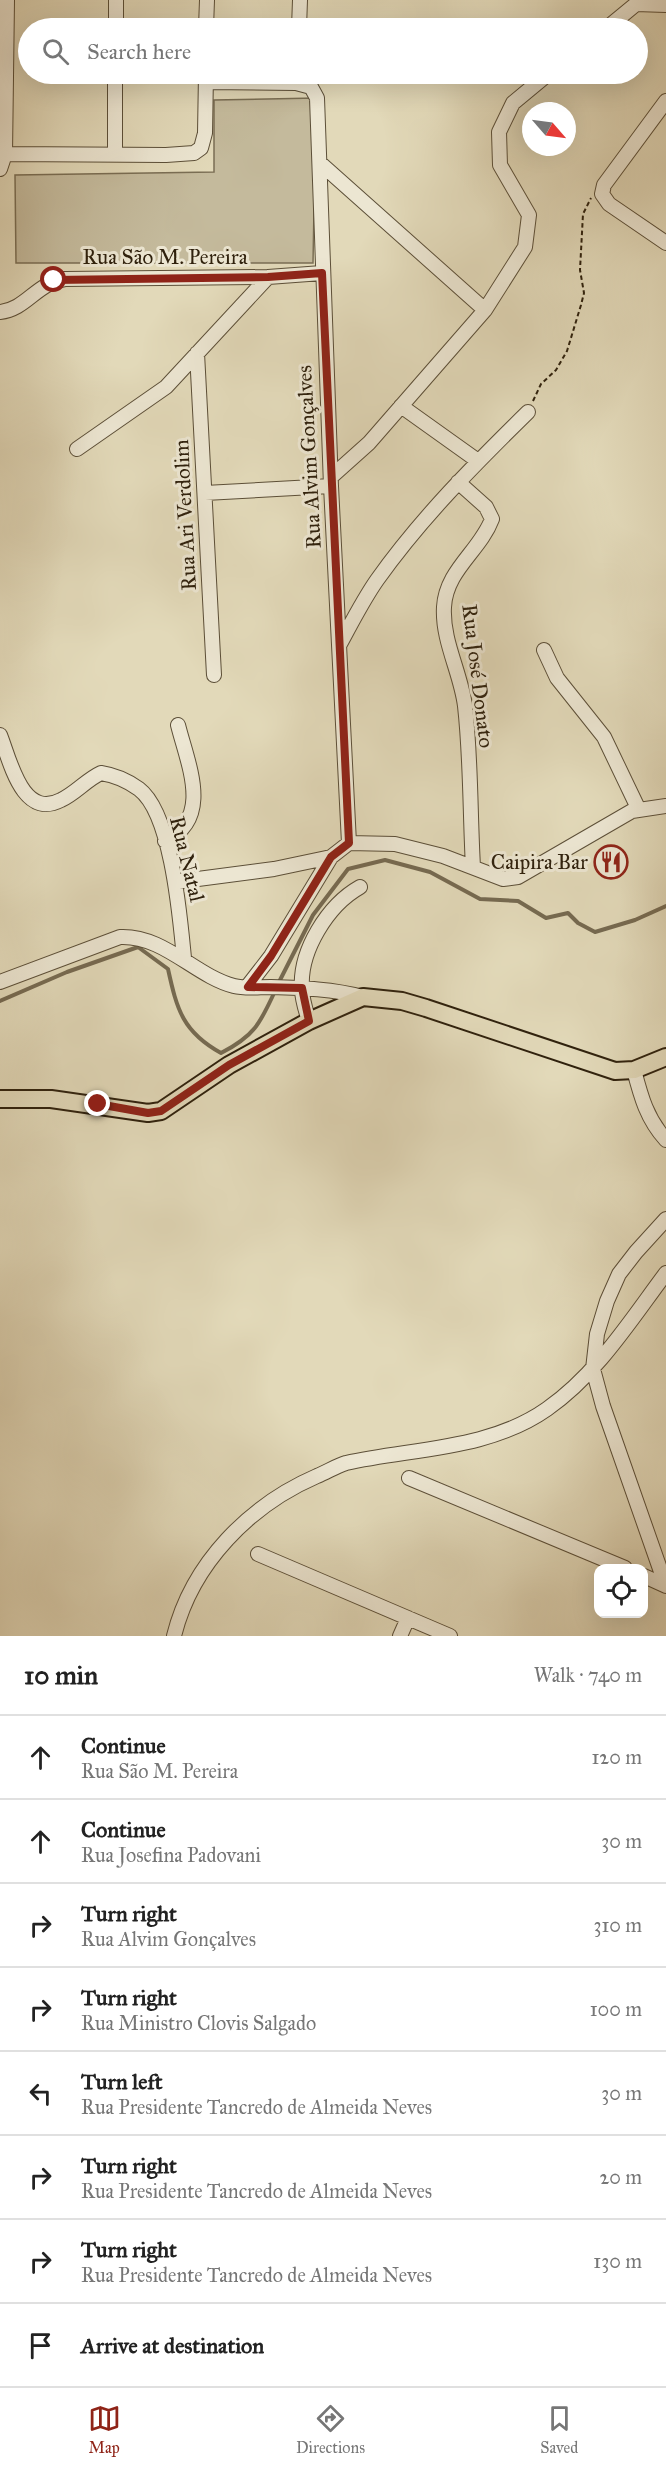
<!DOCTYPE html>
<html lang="en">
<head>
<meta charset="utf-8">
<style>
	body { margin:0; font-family:"IM FELL Great Primer",serif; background:#f6f6f6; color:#222 }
	.controls { position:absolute; right:18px; bottom:18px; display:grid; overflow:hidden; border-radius:12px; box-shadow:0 6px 24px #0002 }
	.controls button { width:54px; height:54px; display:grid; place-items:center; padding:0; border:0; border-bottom:2px solid #e0e0e0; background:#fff; color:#222; font:30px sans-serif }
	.compass { position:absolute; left:522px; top:102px; width:54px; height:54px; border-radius:50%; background:#fff; box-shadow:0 6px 24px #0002; rotate:118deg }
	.stop { position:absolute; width:18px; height:18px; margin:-14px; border:4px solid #8f2418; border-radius:50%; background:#fff }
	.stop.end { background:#8f2418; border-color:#fff; box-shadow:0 2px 6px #0008 }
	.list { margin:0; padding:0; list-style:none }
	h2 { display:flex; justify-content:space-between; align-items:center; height:78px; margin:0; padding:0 24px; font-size:26px }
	h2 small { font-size:20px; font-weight:400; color:#767676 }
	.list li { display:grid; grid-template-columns:39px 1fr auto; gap:18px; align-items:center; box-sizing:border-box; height:84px; padding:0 24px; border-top:2px solid #e0e0e0 }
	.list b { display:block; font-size:22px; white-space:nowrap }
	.list p { margin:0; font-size:20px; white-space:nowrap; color:#767676 }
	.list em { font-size:20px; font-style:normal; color:#767676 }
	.icon { flex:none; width:33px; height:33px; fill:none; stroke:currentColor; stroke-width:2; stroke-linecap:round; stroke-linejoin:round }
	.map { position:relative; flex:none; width:666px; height:1636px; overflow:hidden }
	.search { position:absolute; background:#fff; box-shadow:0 6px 24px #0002; left:18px; right:18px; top:18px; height:66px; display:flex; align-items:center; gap:15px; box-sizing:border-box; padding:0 21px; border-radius:33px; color:#767676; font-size:22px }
	.sheet { height:750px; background:#fff }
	nav { display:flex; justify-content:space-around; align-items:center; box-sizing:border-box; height:84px; border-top:2px solid #e0e0e0; background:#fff; font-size:16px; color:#767676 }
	nav a { display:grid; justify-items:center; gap:3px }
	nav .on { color:#8f2418 }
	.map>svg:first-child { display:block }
	.green { fill:#c4ba9c; stroke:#7a6e54; stroke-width:1.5 }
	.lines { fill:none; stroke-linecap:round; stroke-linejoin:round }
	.stream { stroke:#766a51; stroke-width:4 }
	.minor-casing { stroke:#5c4f38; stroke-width:16 }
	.major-casing { stroke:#2f210d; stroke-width:20 }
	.path { stroke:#2f210d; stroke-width:2; stroke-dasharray:4.5 3; stroke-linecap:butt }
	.minor { stroke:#ece6d2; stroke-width:14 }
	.major { stroke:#e2d9b9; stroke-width:16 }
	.route { stroke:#8f2418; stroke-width:8 }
	.labels { text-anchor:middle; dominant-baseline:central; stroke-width:6; stroke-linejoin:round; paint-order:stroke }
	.street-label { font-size:21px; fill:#2f210d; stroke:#ece6d2 }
	.poi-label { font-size:21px; fill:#2f210d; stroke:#ece6d2; text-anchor:end }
</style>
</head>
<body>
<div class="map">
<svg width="666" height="1636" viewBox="0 0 666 1636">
	<rect width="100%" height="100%" fill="#e2d9b9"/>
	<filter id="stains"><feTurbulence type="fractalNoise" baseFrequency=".00333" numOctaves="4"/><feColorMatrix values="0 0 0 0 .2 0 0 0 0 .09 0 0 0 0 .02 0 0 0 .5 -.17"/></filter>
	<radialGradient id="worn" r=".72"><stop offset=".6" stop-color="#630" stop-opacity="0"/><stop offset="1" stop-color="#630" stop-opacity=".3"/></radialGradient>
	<!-- green -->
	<path class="green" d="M316 98 313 263H16L15 175 214 172V100Z"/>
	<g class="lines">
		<!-- stream -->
		<path class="stream" d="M278 984 313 915 348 869 385 860 430 872 480 899 518 901 546 918 568 913 578 923 595 932 635 920 666 906
			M0 1001 67 972 138 947 168 969C177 1010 183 1032 221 1053 254 1036 260 1024 275 991"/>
		<!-- minor casing -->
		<g class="minor-casing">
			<path id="minor" d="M116 28V0
				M206 28 207 0
				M299 28 300 0
				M607 28 636 4 666 5
				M206 82 296 83 297 74
				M296 83 311 87 317 98 331 486 349 843
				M666 101 604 185 602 194 609 204 666 243
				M0 149 5 154 166 155 194 153 201 148 205 133 206 74
				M115 155V74
				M320 163 485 310
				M0 169 5 154 7 0
				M0 312C27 309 36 283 65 279L268 277
				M197 353 214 675
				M401 406 478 461
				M77 449 166 387 268 277 322 273
				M331 477 369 443 485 310 525 247 529 215 500 165 499 132 513 103 548 74
				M458 482 486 507 492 519C480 551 446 570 444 607 442 641 461 673 465 706 471 759 470 814 473 867
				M205 493 331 486
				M340 644C352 622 363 600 377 580 421 518 475 464 528 412
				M544 650 557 678 604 737 638 808
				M0 735C10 760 22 820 61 800 76 793 86 780 101 773 114 775 128 781 139 789 172 814 180 918 184 958
				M165 841C213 818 188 765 178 725
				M175 882 274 869 331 857
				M0 982 120 937C164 935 195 976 234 986 246 989 259 987 271 987 303 988 333 989 363 997
				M247 987 271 956 331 857 349 843 395 844 443 856 503 879 518 877 632 811 666 806
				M309 1021C306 1011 302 1000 302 989 299 951 328 905 360 887
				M634 1070C641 1097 647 1119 666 1140
				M666 1219 636 1252 619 1274 607 1301 597 1334 593 1369 603 1406 666 1586
				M409 1478 625 1568
				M258 1554 450 1636
				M644 1576 666 1586
				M174 1636C192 1563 250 1505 317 1476 327 1472 336 1466 346 1463 413 1448 489 1450 547 1409 597 1374 630 1321 666 1273
				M400 1636 408 1618"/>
		</g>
		<!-- major casing -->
		<g class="major-casing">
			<path id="major" d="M0 1099H51L148 1113 161 1111 229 1065 309 1021 363 997 402 1001 426 1008 615 1071 634 1070 666 1057"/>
		</g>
		<!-- path -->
		<path class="path" d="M533 401 541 384 556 370 567 351 581 305 584 293 580 270 583 214 591 198"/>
		<!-- minor -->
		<use href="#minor" class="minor"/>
		<!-- major -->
		<use href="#major" class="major"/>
	</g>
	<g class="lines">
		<!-- route -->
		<path class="route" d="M54 280 268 277 322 273 349 843 331 857 271 956 248 987 302 988 309 1021 229 1065 161 1111 148 1113 98 1104"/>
	</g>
	<!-- icons -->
	<defs>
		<g id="restaurant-ring" transform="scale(1.725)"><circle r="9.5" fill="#ece6d2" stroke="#8f2418" stroke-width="1.5"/><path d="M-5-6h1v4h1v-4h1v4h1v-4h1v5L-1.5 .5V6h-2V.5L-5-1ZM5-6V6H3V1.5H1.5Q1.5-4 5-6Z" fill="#8f2418"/></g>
	</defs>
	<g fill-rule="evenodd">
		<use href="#restaurant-ring" x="611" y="862"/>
	</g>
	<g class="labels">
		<!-- street labels -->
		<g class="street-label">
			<text x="165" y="257">Rua São M. Pereira</text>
			<text transform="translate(309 457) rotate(-93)">Rua Alvim Gonçalves</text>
			<text transform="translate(185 515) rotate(-93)">Rua Ari Verdolim</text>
			<text transform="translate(478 676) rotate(83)">Rua José Donato</text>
			<text transform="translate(187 859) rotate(76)">Rua Natal</text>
		</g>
		<!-- poi labels -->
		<g class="poi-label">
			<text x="588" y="862">Caipira Bar</text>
		</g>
	</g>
	<rect width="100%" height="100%" filter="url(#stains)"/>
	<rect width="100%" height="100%" fill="url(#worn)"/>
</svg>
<div class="controls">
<button><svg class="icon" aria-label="locate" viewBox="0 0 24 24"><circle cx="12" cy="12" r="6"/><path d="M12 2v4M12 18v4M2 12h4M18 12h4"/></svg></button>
</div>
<svg class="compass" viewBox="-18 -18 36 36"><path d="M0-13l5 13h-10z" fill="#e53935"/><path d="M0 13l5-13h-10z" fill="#767676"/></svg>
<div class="stop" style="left:54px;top:280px"></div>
<div class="stop end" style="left:98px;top:1104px"></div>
<div class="search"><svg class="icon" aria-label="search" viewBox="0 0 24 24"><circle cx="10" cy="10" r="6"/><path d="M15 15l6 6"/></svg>Search here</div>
</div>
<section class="sheet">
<h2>10 min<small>Walk · 740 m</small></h2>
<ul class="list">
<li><svg class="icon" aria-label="ahead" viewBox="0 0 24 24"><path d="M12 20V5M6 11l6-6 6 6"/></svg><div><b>Continue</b><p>Rua São M. Pereira</p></div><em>120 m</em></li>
<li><svg class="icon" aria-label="ahead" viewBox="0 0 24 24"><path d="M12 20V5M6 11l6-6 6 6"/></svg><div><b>Continue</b><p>Rua Josefina Padovani</p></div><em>30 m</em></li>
<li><svg class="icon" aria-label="right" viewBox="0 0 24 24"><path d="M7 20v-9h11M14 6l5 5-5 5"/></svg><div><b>Turn right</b><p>Rua Alvim Gonçalves</p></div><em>310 m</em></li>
<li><svg class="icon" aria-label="right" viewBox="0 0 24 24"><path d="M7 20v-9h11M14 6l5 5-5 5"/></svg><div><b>Turn right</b><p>Rua Ministro Clovis Salgado</p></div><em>100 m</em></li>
<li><svg class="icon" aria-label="left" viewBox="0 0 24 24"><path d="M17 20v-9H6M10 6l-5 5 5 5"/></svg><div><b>Turn left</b><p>Rua Presidente Tancredo de Almeida Neves</p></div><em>30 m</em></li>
<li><svg class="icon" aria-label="right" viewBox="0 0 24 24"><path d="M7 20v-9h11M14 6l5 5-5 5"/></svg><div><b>Turn right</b><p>Rua Presidente Tancredo de Almeida Neves</p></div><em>20 m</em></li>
<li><svg class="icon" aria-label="right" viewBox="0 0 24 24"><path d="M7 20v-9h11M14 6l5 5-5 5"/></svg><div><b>Turn right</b><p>Rua Presidente Tancredo de Almeida Neves</p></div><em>130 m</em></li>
<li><svg class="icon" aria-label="arrive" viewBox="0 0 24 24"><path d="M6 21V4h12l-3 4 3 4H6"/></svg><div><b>Arrive at destination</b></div></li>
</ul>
</section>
<nav>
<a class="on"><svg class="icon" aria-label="map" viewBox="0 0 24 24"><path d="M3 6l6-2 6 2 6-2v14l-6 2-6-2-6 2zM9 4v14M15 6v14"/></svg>Map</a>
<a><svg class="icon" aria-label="directions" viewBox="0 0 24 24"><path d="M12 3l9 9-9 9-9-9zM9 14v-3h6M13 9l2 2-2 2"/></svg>Directions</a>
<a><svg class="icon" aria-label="saved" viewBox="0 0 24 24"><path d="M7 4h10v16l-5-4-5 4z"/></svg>Saved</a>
</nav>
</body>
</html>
